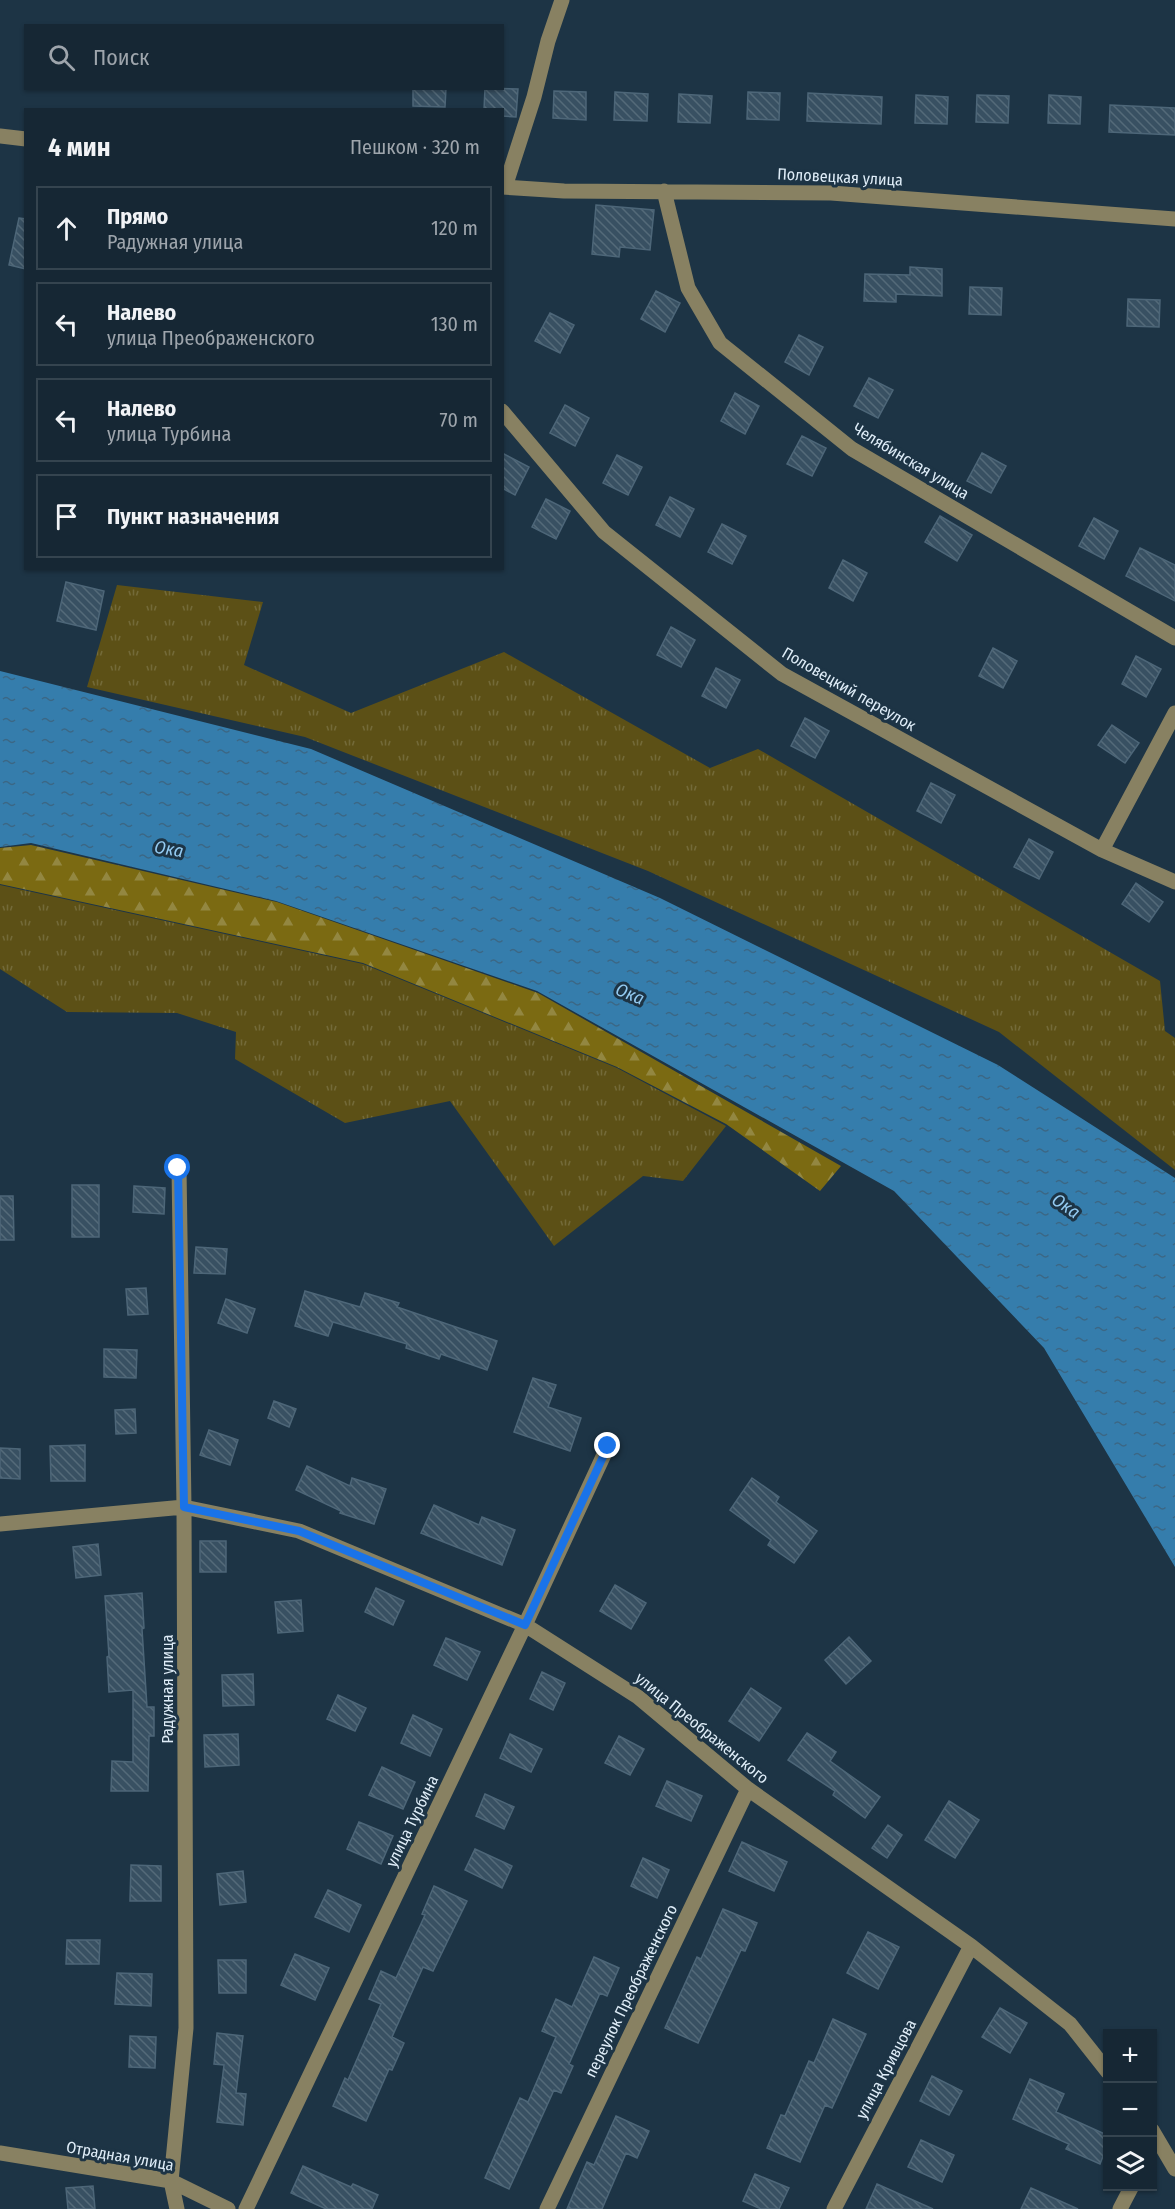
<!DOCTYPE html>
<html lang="ru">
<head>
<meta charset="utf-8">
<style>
	body { margin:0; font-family:"Fira Sans Condensed",sans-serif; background:#233340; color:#f1f3f6 }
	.controls { position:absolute; right:18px; bottom:18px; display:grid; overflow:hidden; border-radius:0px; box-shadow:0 2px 4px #0004 }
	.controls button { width:54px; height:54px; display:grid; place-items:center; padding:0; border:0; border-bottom:2px solid #35444f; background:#162734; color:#f1f3f6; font:30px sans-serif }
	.stop { position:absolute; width:18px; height:18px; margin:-14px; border:4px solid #1a73e8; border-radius:50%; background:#fff }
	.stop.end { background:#1a73e8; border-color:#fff; box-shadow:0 2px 6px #0008 }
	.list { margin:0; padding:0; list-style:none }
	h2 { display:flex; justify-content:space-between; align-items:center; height:78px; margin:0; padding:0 24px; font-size:26px }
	h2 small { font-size:20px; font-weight:400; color:#9ea5ac }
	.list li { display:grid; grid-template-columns:39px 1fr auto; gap:18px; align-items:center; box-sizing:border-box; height:84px; margin:0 12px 12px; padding:0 12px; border:2px solid #35444f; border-radius:0px }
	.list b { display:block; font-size:22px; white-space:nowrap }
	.list p { margin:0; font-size:20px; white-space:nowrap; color:#9ea5ac }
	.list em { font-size:20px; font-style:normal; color:#9ea5ac }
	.icon { flex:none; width:33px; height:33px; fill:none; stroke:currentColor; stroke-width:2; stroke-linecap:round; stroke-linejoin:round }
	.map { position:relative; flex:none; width:1175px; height:2209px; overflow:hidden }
	.search { position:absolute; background:#162734; box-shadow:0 2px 4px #0004; left:24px; top:24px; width:480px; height:66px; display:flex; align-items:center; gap:15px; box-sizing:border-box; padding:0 21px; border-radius:0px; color:#9ea5ac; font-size:22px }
	.panel { position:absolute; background:#162734; box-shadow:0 2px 4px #0004; left:24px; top:108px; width:480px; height:462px; border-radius:0px }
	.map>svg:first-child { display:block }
	.grass { fill:url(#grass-tufts) }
	.forest { fill:url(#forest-firs) }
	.water { fill:url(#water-ripples) }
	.building { fill:url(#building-back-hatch); stroke:#4d6678; stroke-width:1.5 }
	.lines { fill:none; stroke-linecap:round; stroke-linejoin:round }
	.minor { stroke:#888162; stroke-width:15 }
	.route { stroke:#1a73e8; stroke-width:8 }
	.labels { text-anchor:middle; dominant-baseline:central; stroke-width:6; stroke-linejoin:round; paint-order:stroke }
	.street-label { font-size:16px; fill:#dfedf8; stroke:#1d3445 }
	.water-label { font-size:18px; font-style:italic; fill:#94cbf2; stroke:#1d3445 }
</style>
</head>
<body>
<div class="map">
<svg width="1175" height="2209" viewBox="0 0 1175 2209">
	<defs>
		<pattern id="grass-tufts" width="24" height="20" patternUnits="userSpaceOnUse" patternTransform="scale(1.5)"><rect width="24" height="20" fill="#5c5016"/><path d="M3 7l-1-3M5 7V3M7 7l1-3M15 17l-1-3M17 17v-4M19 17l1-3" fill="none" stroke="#736a39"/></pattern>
		<pattern id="forest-firs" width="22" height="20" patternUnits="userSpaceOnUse" patternTransform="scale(1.5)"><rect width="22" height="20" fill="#7b6a12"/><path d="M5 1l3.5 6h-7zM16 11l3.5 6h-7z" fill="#938741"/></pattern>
		<pattern id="water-ripples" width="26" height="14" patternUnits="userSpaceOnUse" patternTransform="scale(1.5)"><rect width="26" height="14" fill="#357dac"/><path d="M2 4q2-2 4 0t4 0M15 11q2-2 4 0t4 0" fill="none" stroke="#3b6785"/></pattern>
		<pattern id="building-back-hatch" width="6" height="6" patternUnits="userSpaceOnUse" patternTransform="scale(1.5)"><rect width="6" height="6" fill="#385062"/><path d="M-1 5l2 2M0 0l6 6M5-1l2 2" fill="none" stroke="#546a79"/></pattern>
	</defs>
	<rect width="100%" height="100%" fill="#1d3445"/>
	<!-- grass -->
	<path class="grass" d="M117 585 263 602 244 665 351 713 504 652 710 768 758 749 1160 981 1165 1031 1175 1038V1170L999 1032 648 871 305 737 87 687Z
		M0 885 363 964 617 1068 726 1126 683 1181 643 1176 554 1246 450 1101 345 1123 235 1059 236 1032 177 1013 67 1012 0 969Z"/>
	<!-- forest -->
	<path class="forest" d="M31 845 277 902 538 993 841 1166 820 1191 726 1124 617 1067 363 963 0 884V848Z"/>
	<!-- water -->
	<path class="water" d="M0 671 311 749 660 898 998 1065 1175 1178V1567L1044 1348 894 1191 537 991 276 901 31 843 0 847Z"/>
	<!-- building -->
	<path class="building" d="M413 88H446L445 107 413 106Z
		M485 88 518 89 516 117 502 116V110H484Z
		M554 91 586 92V120L553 118Z
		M615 92 648 94 647 121 614 120Z
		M748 92 780 93 779 120 747 119Z
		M808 93 882 97 881 124 807 121Z
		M679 94 712 96 710 123 678 122Z
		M916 95 948 97 947 124 915 123Z
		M977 95 1009 96 1008 123 976 122Z
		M1049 95 1081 97 1080 124 1048 123Z
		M1110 105 1175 108V135L1109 132Z
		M596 205 654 210 650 250 620 247 619 257 592 254Z
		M19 218 26 219V269L9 265Z
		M910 267 942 269V296L896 294V302L864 301 865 274 910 275Z
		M970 287 1002 288 1001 315 969 314Z
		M656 291 680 303 665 332 641 319Z
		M1128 299 1160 300 1159 327 1127 326Z
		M550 313 574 325 560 353 535 341Z
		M799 335 823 347 809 375 785 362Z
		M869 378 893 390 878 418 854 406Z
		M735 393 759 406 745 434 721 421Z
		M565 405 589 418 575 446 550 433Z
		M802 436 826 448 812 476 787 464Z
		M502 453 529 467 515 495 502 488Z
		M982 453 1006 466 991 493 967 481Z
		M617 455 642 467 628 495 603 483Z
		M670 497 694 509 680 537 656 525Z
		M546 499 570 511 556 539 532 527Z
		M940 516 972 535 957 561 925 542Z
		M1094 518 1118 531 1104 559 1079 546Z
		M722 524 746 536 732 564 708 552Z
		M1140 548 1175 565V601L1126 576Z
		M843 560 867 573 853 601 829 588Z
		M66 582 104 591 96 630 57 621Z
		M671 627 695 640 681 667 657 655Z
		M993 648 1017 661 1003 688 979 676Z
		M1136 656 1161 669 1146 697 1122 684Z
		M716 668 740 680 726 708 702 696Z
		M805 718 829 731 815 758 791 746Z
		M1112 725 1139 743 1125 763 1098 745Z
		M931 783 955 795 941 823 917 811Z
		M1029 839 1053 852 1039 879 1014 867Z
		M1136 883 1163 902 1149 922 1122 904Z
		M72 1185H99V1237H72Z
		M134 1186 165 1188 164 1214 133 1212Z
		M0 1196H13L14 1240H0Z
		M196 1247 227 1249 225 1274 194 1273Z
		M146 1288 148 1314 128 1315 126 1289Z
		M305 1291 360 1307 365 1293 399 1303 397 1307 497 1341 487 1370 441 1354 439 1359 406 1348 407 1344 333 1322 328 1336 295 1326Z
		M226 1299 255 1309 247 1333 218 1323Z
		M104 1349 137 1350 136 1378 104 1377Z
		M533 1378 556 1385 548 1407 581 1418 570 1451 514 1432Z
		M274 1401 296 1409 289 1427 268 1418Z
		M135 1409 136 1433 116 1434 115 1410Z
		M209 1430 238 1440 230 1465 200 1455Z
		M85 1445V1481H51L50 1446Z
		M0 1448 20 1449V1479L0 1478Z
		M307 1466 350 1486 352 1478 386 1489 374 1524 340 1513 341 1511 296 1490Z
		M752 1478 779 1497 776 1502 817 1531 794 1563 768 1545 771 1540 730 1510Z
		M434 1505 479 1525 482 1517 515 1530 502 1565 421 1533Z
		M200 1541H226V1572H200Z
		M98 1544 101 1575 76 1578 73 1547Z
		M615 1585 646 1603 631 1629 600 1611Z
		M376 1588 404 1601 393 1625 365 1612Z
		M142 1593 144 1628 142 1629 147 1707H154V1736H149L148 1791H111L112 1761 133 1762V1690L109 1692 107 1657 109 1656 105 1596Z
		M301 1600 303 1631 278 1633 275 1602Z
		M849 1637 871 1661 846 1684 825 1660Z
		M446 1638 480 1652 467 1680 434 1665Z
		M542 1672 565 1683 553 1710 530 1699Z
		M253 1674 254 1705 223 1706 222 1675Z
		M751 1688 781 1708 759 1741 729 1721Z
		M338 1695 366 1708 355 1731 327 1719Z
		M413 1715 442 1729 430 1756 401 1743Z
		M807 1733 836 1752 830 1761 880 1797 865 1818 833 1795 835 1791 788 1760Z
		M238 1734 239 1765 205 1767 204 1735Z
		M510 1734 542 1749 531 1772 500 1758Z
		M619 1736 644 1749 630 1775 605 1763Z
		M382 1767 415 1782 403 1809 369 1795Z
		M667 1781 702 1796 691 1821 656 1806Z
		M485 1794 514 1807 504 1829 476 1816Z
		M949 1801 979 1820 955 1858 925 1840Z
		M359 1822 393 1836 381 1864 347 1849Z
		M888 1825 902 1835 887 1858 872 1848Z
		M742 1842 787 1862 774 1891 729 1871Z
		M475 1849 512 1866 502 1888 465 1870Z
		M643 1858 669 1870 657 1898 631 1886Z
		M131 1865 161 1866V1901H130Z
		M243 1871 246 1902 220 1905 217 1874Z
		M434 1886 467 1901 433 1971 423 1967 392 2037 404 2043 392 2070 389 2069 366 2121 333 2106 345 2078 348 2080 381 2004 369 1999 381 1971 396 1978 425 1915 422 1914Z
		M328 1890 361 1905 349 1932 315 1917Z
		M723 1909 757 1923 745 1951 741 1950 698 2043 665 2028 697 1957 701 1959Z
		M868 1932 899 1947 878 1989 847 1973Z
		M67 1940H100L99 1964H66Z
		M295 1954 329 1968 315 2000 281 1985Z
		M594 1957 619 1968 607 1996 600 1993 569 2064 573 2066 561 2093 554 2090 509 2189 485 2178 520 2098 528 2102 556 2037 542 2031 556 1999 572 2007Z
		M218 1960H246V1993H219Z
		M117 1973 152 1974 151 2006 115 2004Z
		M1000 2008 1027 2023 1010 2053 982 2037Z
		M833 2019 866 2034 832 2108 825 2105 800 2162 767 2148 781 2115 785 2116 809 2061 814 2063Z
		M217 2033 243 2036 236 2093 246 2094 243 2125 217 2122 224 2065 214 2064Z
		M130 2036 156 2037 155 2068 129 2067Z
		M932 2076 962 2091 949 2115 920 2101Z
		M1030 2079 1064 2094 1056 2112 1107 2135V2146L1100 2164 1066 2149 1069 2144 1013 2119Z
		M616 2116 649 2131 637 2158 626 2153 602 2209H567L587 2162 594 2165Z
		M921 2140 954 2155 942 2182 908 2167Z
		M303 2166 351 2187 353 2184 378 2195 372 2209H326L291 2193Z
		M755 2174 789 2188 779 2209H761L743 2201Z
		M877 2184 933 2209H866Z
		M93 2186 95 2209H68L66 2188Z
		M1031 2188 1078 2209H1021Z"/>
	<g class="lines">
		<!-- minor -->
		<path class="minor" d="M0 136 26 139
			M502 187 564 191 831 193 1175 219
			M505 187 534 97 548 41 562 0
			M664 191 688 288 720 343 852 449 1175 638
			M502 411 604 532 782 674 1102 850 1175 882
			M1102 850 1175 713
			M0 1524 184 1507 299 1531 525 1625 638 1697 748 1789 971 1946 1070 2024 1108 2072
			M1152 2130 1175 2169
			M0 2153 171 2181 228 2209
			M177 2209 171 2181 186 2028 184 1507 179 1168
			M246 2209 525 1625 608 1446
			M547 2209 748 1789
			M834 2209 971 1946
			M1120 2209 1132 2186"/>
	</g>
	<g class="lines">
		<!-- route -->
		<path class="route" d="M178 1168 184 1507 299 1531 525 1625 608 1446"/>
	</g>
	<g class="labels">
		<!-- street labels -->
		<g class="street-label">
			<text transform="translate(840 177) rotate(3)">Половецкая улица</text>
			<text transform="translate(911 461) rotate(31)">Челябинская улица</text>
			<text transform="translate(849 689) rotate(30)">Половецкий переулок</text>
			<text transform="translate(167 1689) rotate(-90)">Радужная улица</text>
			<text transform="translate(702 1728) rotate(39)">улица Преображенского</text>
			<text transform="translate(412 1821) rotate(-64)">улица Турбина</text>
			<text transform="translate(631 1991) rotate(-64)">переулок Преображенского</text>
			<text transform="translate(886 2069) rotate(-62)">улица Кривцова</text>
			<text transform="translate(120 2156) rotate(10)">Отрадная улица</text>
		</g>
		<!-- water labels -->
		<g class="water-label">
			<text transform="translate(169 849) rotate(10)">Ока</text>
			<text transform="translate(630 994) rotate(22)">Ока</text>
			<text transform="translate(1066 1206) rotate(34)">Ока</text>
		</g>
	</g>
</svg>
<div class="controls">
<button>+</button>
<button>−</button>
<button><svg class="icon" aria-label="layers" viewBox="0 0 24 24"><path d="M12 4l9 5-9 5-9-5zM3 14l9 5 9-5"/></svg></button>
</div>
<div class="stop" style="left:178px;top:1168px"></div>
<div class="stop end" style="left:608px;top:1446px"></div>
<div class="search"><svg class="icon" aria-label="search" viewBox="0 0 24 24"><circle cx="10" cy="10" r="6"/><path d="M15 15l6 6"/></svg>Поиск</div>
<section class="panel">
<h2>4 мин<small>Пешком · 320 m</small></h2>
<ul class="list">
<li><svg class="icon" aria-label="ahead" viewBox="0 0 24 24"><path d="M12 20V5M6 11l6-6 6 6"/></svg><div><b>Прямо</b><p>Радужная улица</p></div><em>120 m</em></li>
<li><svg class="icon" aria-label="left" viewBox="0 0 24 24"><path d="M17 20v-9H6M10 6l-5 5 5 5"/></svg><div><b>Налево</b><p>улица Преображенского</p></div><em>130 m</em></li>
<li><svg class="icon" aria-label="left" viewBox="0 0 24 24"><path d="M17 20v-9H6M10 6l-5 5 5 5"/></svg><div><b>Налево</b><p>улица Турбина</p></div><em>70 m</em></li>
<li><svg class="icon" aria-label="arrive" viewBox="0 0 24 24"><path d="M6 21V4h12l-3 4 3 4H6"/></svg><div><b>Пункт назначения</b></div></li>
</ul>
</section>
</div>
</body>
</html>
